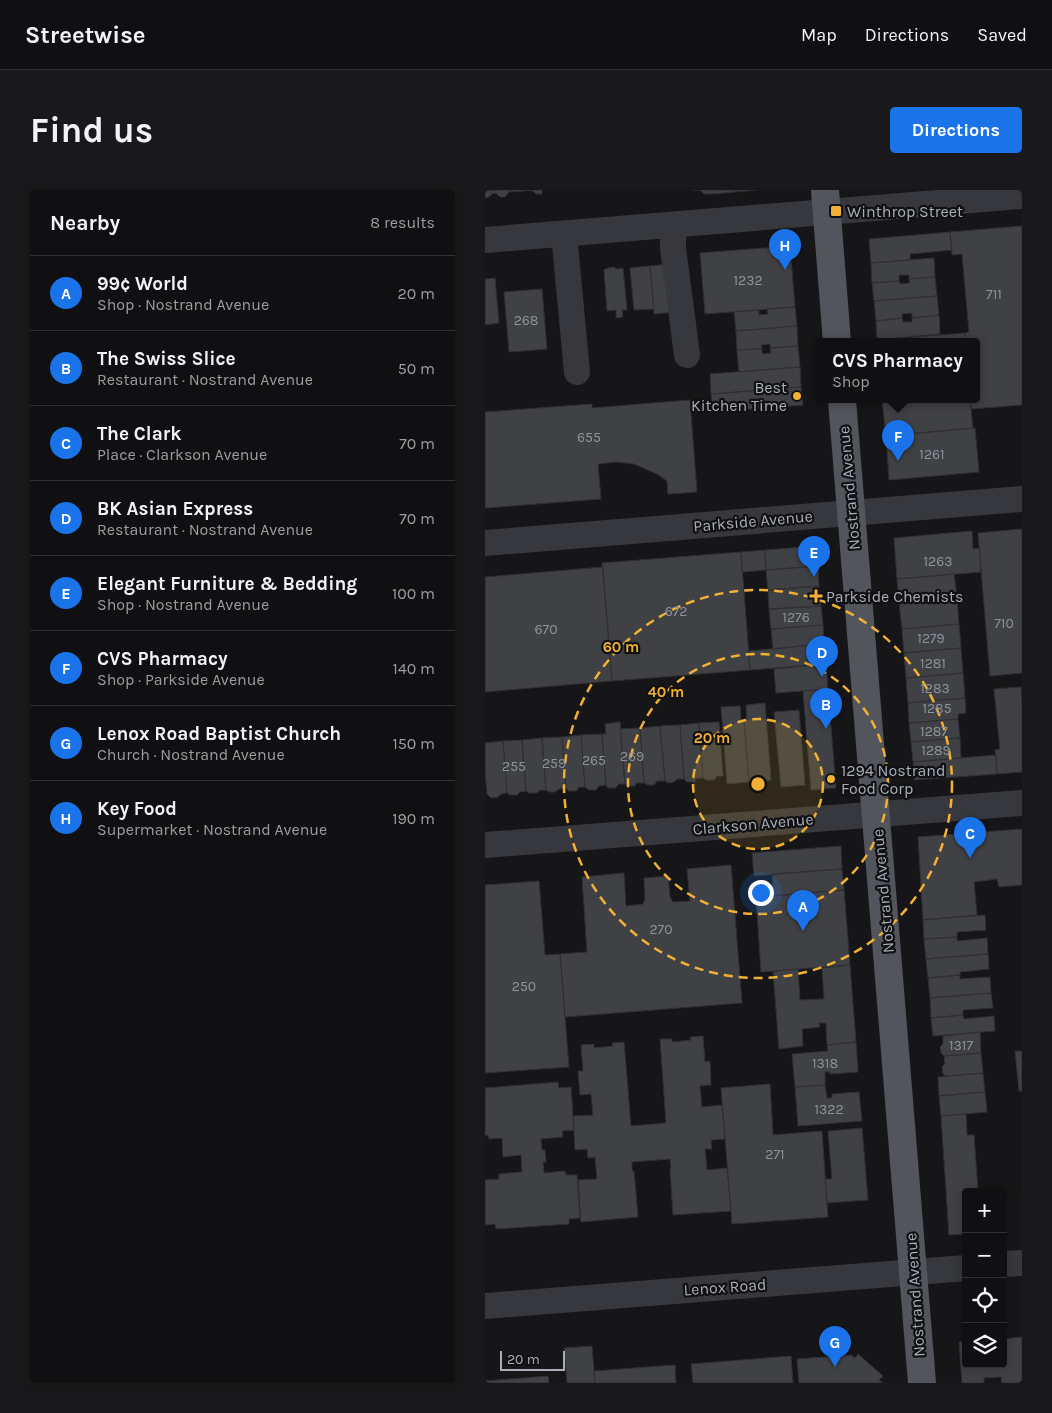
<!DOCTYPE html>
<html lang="en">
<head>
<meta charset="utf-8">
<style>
	body { margin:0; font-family:Karla,sans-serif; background:#19191b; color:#f1f3f6 }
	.controls { position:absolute; right:15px; bottom:15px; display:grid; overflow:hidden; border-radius:5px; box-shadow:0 2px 12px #0003 }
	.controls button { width:45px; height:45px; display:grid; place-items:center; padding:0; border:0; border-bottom:1px solid #303032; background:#101012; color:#f1f3f6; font:25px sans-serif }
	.scale { position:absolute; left:15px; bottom:12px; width:65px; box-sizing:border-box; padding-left:5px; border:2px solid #a8adb8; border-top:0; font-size:14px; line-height:18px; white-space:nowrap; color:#a8adb8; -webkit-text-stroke:4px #111113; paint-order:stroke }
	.you { position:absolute; left:275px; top:702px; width:18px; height:18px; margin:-12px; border:4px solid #fff; border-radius:50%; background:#1a73e8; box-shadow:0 0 0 8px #1a73e833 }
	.badge { display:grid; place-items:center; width:32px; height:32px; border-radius:50%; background:#1a73e8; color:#fff; font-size:16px; font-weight:700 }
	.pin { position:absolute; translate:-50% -41px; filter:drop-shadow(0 1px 2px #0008) }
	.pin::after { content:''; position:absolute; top:26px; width:18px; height:15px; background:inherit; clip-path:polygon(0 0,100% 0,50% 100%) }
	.popup { position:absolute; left:330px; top:148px; width:165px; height:65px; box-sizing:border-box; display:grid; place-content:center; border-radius:5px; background:#101012; filter:drop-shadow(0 1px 4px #0005); font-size:16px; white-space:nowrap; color:#9c9d9f }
	.popup b { font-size:19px; color:#f1f3f6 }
	.popup::after { content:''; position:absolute; left:50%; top:100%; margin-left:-10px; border:10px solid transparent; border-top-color:#101012 }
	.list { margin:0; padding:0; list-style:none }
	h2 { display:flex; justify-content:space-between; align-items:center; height:65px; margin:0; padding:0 20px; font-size:21px }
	h2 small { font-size:16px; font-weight:400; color:#9c9d9f }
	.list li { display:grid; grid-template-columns:32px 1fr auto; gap:15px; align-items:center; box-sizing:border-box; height:75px; padding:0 20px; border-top:1px solid #303032 }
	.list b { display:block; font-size:19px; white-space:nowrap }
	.list p { margin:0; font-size:16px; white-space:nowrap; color:#9c9d9f }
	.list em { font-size:16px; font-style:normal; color:#9c9d9f }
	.icon { flex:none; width:28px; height:28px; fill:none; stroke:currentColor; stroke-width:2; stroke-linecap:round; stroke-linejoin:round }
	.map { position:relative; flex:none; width:537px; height:1193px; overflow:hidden; border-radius:5px }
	header { display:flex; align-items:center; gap:30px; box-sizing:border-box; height:70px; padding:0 25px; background:#101012; border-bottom:1px solid #303032 }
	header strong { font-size:24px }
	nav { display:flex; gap:28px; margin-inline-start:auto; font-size:18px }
	.intro { display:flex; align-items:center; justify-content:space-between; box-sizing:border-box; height:120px; padding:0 30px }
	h1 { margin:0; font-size:35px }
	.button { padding:12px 22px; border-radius:5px; background:#1a73e8; color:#fff; font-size:18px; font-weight:700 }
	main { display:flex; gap:30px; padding:0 30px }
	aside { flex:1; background:#101012; border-radius:5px; box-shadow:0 2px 12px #0003 }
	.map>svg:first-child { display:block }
	.building { fill:#404145; stroke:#303034 }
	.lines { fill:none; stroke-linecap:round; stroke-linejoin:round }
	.minor { stroke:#37383d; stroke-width:26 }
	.major { stroke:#53555c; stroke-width:28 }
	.ring { fill:none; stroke:#f2b134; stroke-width:2.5; stroke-dasharray:9 6 }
	.poi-dot { fill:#f2b134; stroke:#111113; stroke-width:2 }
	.labels { text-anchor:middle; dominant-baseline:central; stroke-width:4.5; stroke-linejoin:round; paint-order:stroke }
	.number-label { font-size:14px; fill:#8e929b }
	.poi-label { font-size:16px; fill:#a8adb8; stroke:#111113; text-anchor:start }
	.street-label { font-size:16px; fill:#a8adb8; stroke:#111113 }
	.centre { fill:#f2b134; stroke:#111113; stroke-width:2.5 }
	.ring-label { font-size:15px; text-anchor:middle; font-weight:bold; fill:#f2b134; stroke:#111113; stroke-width:4.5; stroke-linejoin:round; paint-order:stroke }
</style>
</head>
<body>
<header>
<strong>Streetwise</strong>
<nav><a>Map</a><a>Directions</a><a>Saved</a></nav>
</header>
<div class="intro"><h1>Find us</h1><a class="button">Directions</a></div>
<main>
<aside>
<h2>Nearby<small>8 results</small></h2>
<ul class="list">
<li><span class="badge">A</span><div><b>99¢ World</b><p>Shop · Nostrand Avenue</p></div><em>20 m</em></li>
<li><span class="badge">B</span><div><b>The Swiss Slice</b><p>Restaurant · Nostrand Avenue</p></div><em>50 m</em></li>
<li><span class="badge">C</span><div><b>The Clark</b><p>Place · Clarkson Avenue</p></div><em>70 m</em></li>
<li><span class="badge">D</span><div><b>BK Asian Express</b><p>Restaurant · Nostrand Avenue</p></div><em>70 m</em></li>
<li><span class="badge">E</span><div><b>Elegant Furniture &amp; Bedding</b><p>Shop · Nostrand Avenue</p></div><em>100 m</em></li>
<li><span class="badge">F</span><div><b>CVS Pharmacy</b><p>Shop · Parkside Avenue</p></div><em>140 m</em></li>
<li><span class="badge">G</span><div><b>Lenox Road Baptist Church</b><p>Church · Nostrand Avenue</p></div><em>150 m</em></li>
<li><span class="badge">H</span><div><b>Key Food</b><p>Supermarket · Nostrand Avenue</p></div><em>190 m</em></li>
</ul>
</aside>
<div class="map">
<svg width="537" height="1193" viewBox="0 0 537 1193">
	<rect width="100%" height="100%" fill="#161618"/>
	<!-- building -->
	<path class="building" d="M0 0H6L7 4 4 7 0 8Z
		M6 0H23L24 2 20 7H15L11 3 7 4Z
		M23 0H39V1L24 2Z
		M39 0H57V4H51L48 1Z
		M207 0H227V4H219L215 0Z
		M227 0H271L227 4Z
		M537 36V215L486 219 485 210H492V152H481L480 143 484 142 477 64 467 65 465 42Z
		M465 42 467 60 425 64V70L386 73 384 49Z
		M305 56 310 117 220 124 215 63Z
		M449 68 450 87 424 89V85H414V91L387 93 386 73Z
		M185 74 189 122 169 124 165 76Z
		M165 76 169 119 149 120 145 78Z
		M129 77 131 79 138 78 142 120H137L138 127 131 128V120L122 121 119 80 123 78Z
		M450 87 452 106 389 111 387 93 414 91 415 94 425 93 424 89Z
		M10 88 14 133 0 135V89Z
		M57 99 62 159 24 162 19 102Z
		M452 106 454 125 427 128V123L417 124V128L391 131 389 111Z
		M310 117 312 136 251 141 249 122 274 120V125L283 124 282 119Z
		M454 125 455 144 392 150 391 131 417 128 418 132H427V128Z
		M312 136 313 156 285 158V154L276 155 277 159 252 160 251 141Z
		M480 143 481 152H392V150Z
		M313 156 315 177 254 182 252 160 277 159V164L286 163 285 158Z
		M315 177 316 197 226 204 225 184Z
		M316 197 318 215 228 222 226 204Z
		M205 210 212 302 183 304 182 291 172 284 149 274 132 272 113 274 116 309 0 318V222L107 214V218Z
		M397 210H485L488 238 401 246Z
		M490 238 494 282 404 290 401 246Z
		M537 339V483L505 486 493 343Z
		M487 341 488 359 494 358 496 382 412 389 409 348Z
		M331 356 333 376 281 380 280 360Z
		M280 360 281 380 257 382 256 362Z
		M256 362 265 480 127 491 117 373Z
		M333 376 334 396 283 400 281 380Z
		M118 377 127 491 0 502V387Z
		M469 384 472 408 414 413 412 389Z
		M334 396 336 416 284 419 283 400Z
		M472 408 474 434 417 439 414 413Z
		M336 416 338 435 286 439 284 419Z
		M474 434 476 458 419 463 417 439Z
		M338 435 339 454 288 459 286 439Z
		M339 454 341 474 265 480 263 461Z
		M476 458 478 483 421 488 419 463Z
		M341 474 343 499 291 503 289 479Z
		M478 483 480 508 423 513 421 488Z
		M536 497 537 514V582L512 584 510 560 515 559 509 499Z
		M343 499 351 598 326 600 318 501Z
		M480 508 481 523 473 524V529L424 533 423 513Z
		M280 513 286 590 264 592 259 530H262L261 515Z
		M255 516 256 530H259L264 592 242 594 236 517Z
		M314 520 320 595 296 597 289 522Z
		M473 529 475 548 426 552 424 533Z
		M135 532 140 594H134L130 598H123L121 595 117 544H121L120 534Z
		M234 532 238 586H232L229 590H222L218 588 214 533Z
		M214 533 218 588H212L209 592H202L199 589 195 535Z
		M195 535 199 589H192L189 592 183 593 180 591 175 536Z
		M175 536 180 591H172L169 595H163L159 593 155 538Z
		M155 538 159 593H151L150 596H143L140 594 135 539Z
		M117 544 121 595 114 596 111 600H104L100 597 96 545Z
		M96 545 100 597H94L91 601H84L81 598 77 547Z
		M77 547 81 598 74 599 70 602H64L61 600 57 548Z
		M57 548 61 600H55L52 603H44L41 601 37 550Z
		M475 548 476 568 428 572 426 552Z
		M37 550 41 601 35 602 32 605H25L22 603 18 551Z
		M18 551 22 603 16 604 13 607 6 608 2 604 0 584V553Z
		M511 565 512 584 429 590 428 572Z
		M537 639V695L514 697 512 689 489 692 492 725 438 730 433 647Z
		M356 656 357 679 269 686 267 663Z
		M246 675 257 813 80 827 75 764 102 762 97 687 139 683 141 716 158 714 160 709 159 688 183 686 185 707 188 712 205 711 202 679Z
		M357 679 359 700 289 706 287 684Z
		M54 691 60 765 75 764 84 877 0 883V695Z
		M359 700 365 775 276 782 271 707Z
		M500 725 501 740 472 742V747L439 749 438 730Z
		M472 747V751L502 748 503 764 441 769 439 749Z
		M503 764 504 779 475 782V785L443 788 441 769Z
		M365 775 371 852 342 855 341 833H334L335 837 317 839 318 856 294 859 288 781 313 779 315 810 339 809 337 778Z
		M475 785V789L505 787 506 803 445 808 443 788Z
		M506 803 508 818 478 820V825L446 828 445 808Z
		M478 825 479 829 509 826 510 841 448 846 446 828Z
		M495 842 496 863 459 866 456 863 455 857 458 854V846Z
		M218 846 220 872 225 871 226 895 215 896 217 917 237 915 240 949 226 950 227 959H220L222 980 242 978 246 1021 188 1025 185 979 186 978 185 969 147 972V981H149L153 1027 96 1032 93 990 112 989 110 967 103 968 102 959 90 960 88 926 108 925 106 904 95 905 93 881H98L96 855 109 854V858L128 856 127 853 139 852 146 936 181 933 175 849H187V852L206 850 205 847Z
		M371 852 373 882 345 884V882H340V895L310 897 307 864 343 861 342 855Z
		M530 861H537V901H534Z
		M496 863 498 883 461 886 458 884 457 877 460 874 459 866Z
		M498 883 500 902 454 906 453 887Z
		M73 892 74 898 86 897 89 940 77 941 78 947 56 949 57 960H60L61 972H58L59 983 80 981 81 985H92L95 1028 84 1029V1034L11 1039 10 1034 0 1035V990L14 989V984L37 982 36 965 18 967 17 948 4 949 3 945 0 946V898Z
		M285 894 288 945 337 941 343 1027 247 1034 236 898Z
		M340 895 342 908H347V904L374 902 377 931 313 936 310 897Z
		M500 902 502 922 456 926 454 906Z
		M481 924 482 945H489L493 1002H481V1044L464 1045 456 926Z
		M377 938 383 1010 342 1013 340 989H347L343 941Z
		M537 1147V1193H517L516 1187 499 1188V1193H477L474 1152H481V1174H518V1149Z
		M107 1156 110 1193H82L79 1158Z
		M373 1164 398 1186 394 1190 398 1193H314L312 1169 366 1165 370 1168Z
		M306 1166 308 1193H208L206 1174Z
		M190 1175 191 1193H110L109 1181Z
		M63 1186 64 1193H0V1191Z"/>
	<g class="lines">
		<!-- minor -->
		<path class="minor" d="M188 35V58L202 165
			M79 44 92 182
			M0 50 537 6
			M0 353 537 309
			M0 655 537 613
			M518 1074 537 1073
			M0 1116 481 1078"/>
		<!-- major -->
		<path class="major" d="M340 0 352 152
			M357 210 437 1193"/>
	</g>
	<!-- distance rings -->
	<circle cx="273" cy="594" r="65" fill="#f2b134" fill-opacity=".12"/>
	<g class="ring">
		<circle cx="273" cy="594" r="65"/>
		<circle cx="273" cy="594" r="130"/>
		<circle cx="273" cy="594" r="194"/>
	</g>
	<!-- markers -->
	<g class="poi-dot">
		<rect x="345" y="15" width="12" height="12" rx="2.5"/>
		<circle cx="312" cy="206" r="5"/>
		<path d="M328.5 398.5h5v5h5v5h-5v5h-5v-5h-5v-5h5z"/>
		<circle cx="346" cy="589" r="5"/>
	</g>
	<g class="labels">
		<!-- number labels -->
		<g class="number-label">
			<text x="263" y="90">1232</text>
			<text x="509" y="104">711</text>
			<text x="41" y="130">268</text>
			<text x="104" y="247">655</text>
			<text x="447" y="264">1261</text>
			<text x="453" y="371">1263</text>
			<text x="191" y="421">672</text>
			<text x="311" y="427">1276</text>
			<text x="519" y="433">710</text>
			<text x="61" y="439">670</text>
			<text x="446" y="448">1279</text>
			<text x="448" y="473">1281</text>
			<text x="450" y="498">1283</text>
			<text x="452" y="518">1285</text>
			<text x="449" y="541">1287</text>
			<text x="451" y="560">1289</text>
			<text x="147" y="566">269</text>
			<text x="109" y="570">265</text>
			<text x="69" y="573">259</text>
			<text x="29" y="576">255</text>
			<text x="176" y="739">270</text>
			<text x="39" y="796">250</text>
			<text x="476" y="855">1317</text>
			<text x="340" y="873">1318</text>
			<text x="344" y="919">1322</text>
			<text x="290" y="964">271</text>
		</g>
		<!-- poi labels -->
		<g class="poi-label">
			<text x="362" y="21">Winthrop Street</text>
			<text x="302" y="197" text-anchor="end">Best<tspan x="302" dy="18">Kitchen Time</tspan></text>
			<text x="341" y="406">Parkside Chemists</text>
			<text x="356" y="580">1294 Nostrand<tspan x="356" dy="18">Food Corp</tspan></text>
		</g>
		<!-- street labels -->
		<g class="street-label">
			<text transform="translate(364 298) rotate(-95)">Nostrand Avenue</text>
			<text transform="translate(268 331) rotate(-5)">Parkside Avenue</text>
			<text transform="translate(268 634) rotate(-5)">Clarkson Avenue</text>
			<text transform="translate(398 701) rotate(-95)">Nostrand Avenue</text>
			<text transform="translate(240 1097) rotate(-4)">Lenox Road</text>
			<text transform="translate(430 1105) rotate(-94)">Nostrand Avenue</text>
		</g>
	</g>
	<circle cx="273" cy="594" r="8" class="centre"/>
	<g class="ring-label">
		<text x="136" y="462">60 m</text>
		<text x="181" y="507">40 m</text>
		<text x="227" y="553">20 m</text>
	</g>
</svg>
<div class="controls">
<button>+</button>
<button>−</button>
<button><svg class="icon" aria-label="locate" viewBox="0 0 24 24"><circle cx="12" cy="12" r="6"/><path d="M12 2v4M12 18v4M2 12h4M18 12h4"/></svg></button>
<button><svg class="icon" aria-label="layers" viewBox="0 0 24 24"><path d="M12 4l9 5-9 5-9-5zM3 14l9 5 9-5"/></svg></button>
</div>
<div class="scale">20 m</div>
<div class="you"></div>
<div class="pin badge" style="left:318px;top:741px">A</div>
<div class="pin badge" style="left:341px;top:539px">B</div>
<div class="pin badge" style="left:485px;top:668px">C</div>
<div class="pin badge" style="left:337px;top:487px">D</div>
<div class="pin badge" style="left:329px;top:387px">E</div>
<div class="pin badge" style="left:413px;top:271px">F</div>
<div class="popup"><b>CVS Pharmacy</b>Shop</div>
<div class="pin badge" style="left:350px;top:1177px">G</div>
<div class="pin badge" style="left:300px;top:80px">H</div>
</div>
</main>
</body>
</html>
